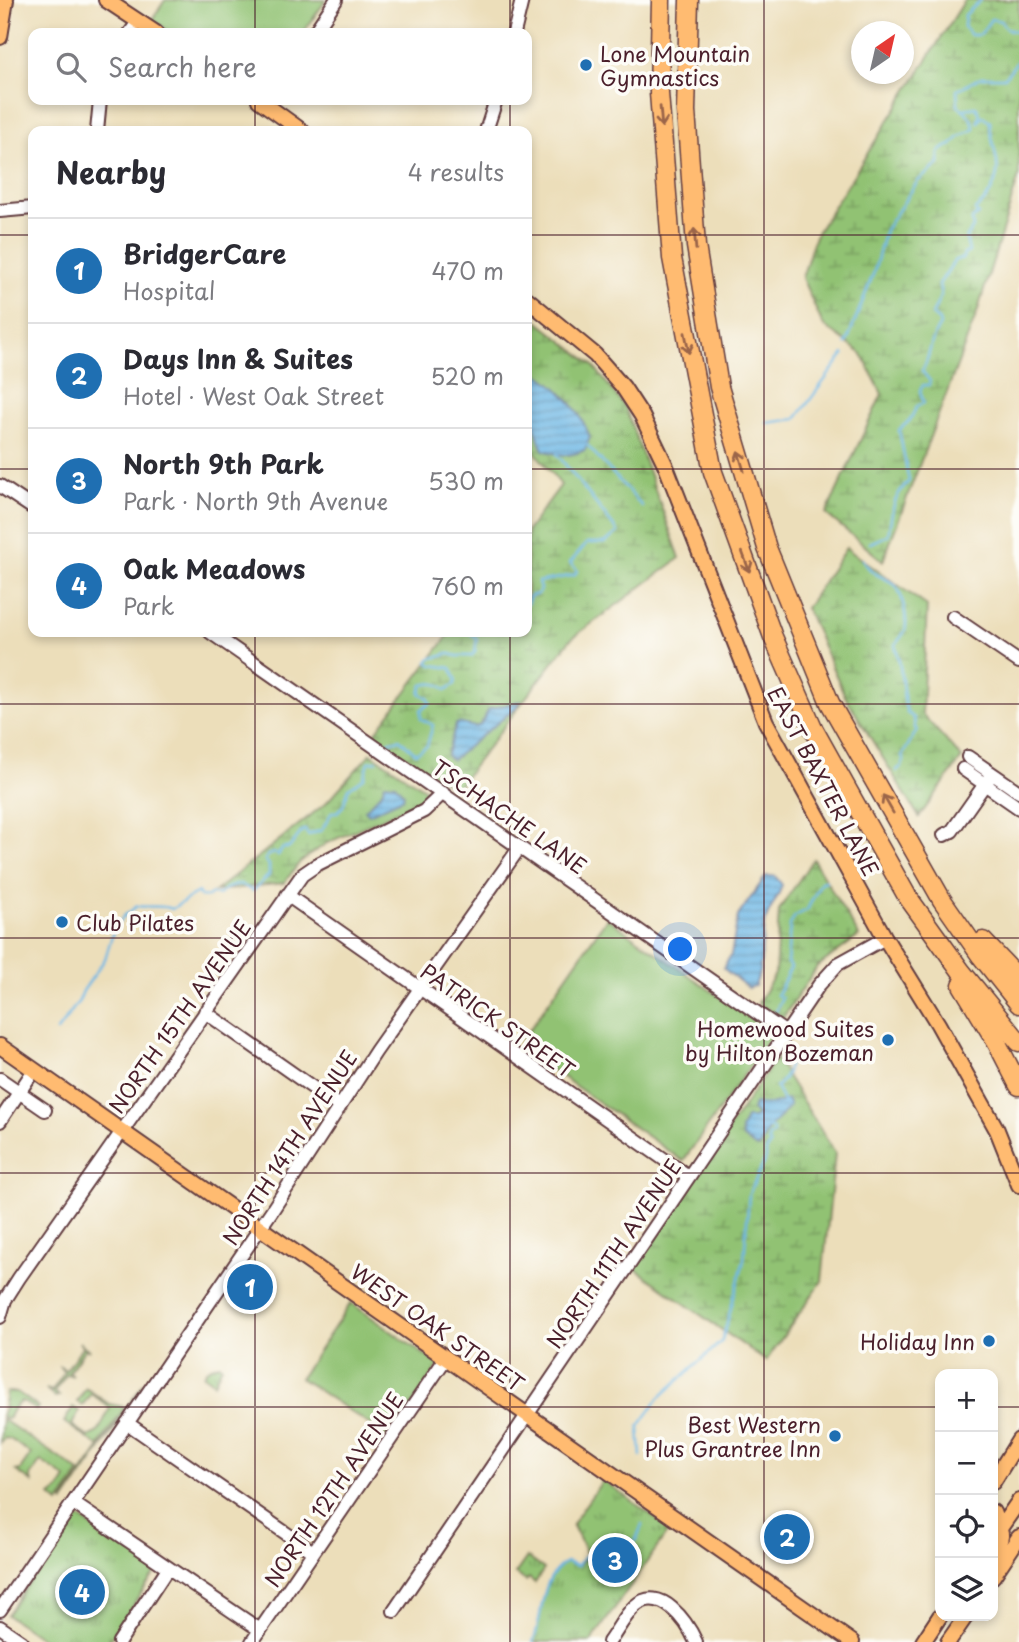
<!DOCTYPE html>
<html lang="en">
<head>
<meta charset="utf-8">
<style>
	body { margin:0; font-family:"Playpen Sans",sans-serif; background:#f2f2f3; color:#2b2b33 }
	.controls { position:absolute; right:21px; bottom:21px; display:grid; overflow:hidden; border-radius:14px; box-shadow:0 4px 10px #0003 }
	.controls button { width:63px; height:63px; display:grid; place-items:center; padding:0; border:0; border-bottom:2px solid #e1e1e2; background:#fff; color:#2b2b33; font:35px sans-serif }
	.compass { position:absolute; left:851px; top:21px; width:63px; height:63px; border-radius:50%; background:#fff; box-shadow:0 4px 10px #0003; rotate:34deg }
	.you { position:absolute; left:681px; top:950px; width:24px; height:24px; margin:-18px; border:5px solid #fff; border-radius:50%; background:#1a73e8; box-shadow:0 0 0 10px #1a73e833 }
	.badge { display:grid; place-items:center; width:46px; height:46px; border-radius:50%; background:#1f6fb2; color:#fff; font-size:23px; font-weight:700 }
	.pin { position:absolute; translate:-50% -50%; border:4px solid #fff; box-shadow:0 2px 7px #0006 }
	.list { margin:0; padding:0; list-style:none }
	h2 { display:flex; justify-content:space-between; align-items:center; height:91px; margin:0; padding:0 28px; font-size:30px }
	h2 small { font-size:23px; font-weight:400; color:#7c7c81 }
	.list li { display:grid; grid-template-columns:46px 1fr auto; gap:21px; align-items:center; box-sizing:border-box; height:105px; padding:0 28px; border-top:2px solid #e1e1e2 }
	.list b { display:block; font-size:26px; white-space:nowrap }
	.list p { margin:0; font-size:23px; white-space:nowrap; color:#7c7c81 }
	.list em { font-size:23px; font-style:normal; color:#7c7c81 }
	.icon { flex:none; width:38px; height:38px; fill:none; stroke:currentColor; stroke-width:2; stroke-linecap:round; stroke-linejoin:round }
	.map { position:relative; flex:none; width:1019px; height:1642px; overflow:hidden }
	.search { position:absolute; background:#fff; box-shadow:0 4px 10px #0003; left:28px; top:28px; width:504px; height:77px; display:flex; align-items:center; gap:18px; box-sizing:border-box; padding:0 24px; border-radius:14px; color:#7c7c81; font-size:26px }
	.panel { position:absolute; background:#fff; box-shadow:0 4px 10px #0003; left:28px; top:126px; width:504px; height:511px; border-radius:14px }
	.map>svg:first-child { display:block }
	.grass { fill:#91c273; stroke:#6e704f; stroke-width:2 }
	.wetland { fill:url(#wetland-marsh); stroke:#6e704f; stroke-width:2 }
	.park { fill:url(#park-tufts); stroke:#6e704f; stroke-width:2 }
	.water { fill:url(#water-rules); stroke:#5c6b88; stroke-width:2 }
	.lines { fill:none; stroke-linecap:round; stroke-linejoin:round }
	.stream { stroke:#6db7e5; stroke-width:2.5 }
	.minor-casing { stroke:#623c40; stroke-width:16 }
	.major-casing { stroke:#623c40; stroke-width:18 }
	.highway-casing { stroke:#623c40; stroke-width:21 }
	.minor { stroke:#fff; stroke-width:12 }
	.major { stroke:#ffbb71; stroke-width:14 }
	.highway { stroke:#ffbb71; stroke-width:18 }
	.oneway { stroke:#9b654a }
	.grid { fill:none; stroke:#4a1f2b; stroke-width:2; stroke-opacity:0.55 }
	.poi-dot { fill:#1f6fb2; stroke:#fdfcf7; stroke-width:2.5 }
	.labels { text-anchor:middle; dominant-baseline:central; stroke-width:7; stroke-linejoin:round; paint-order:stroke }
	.poi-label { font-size:21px; fill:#4a1f2b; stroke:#fdfcf7; text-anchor:end }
	.street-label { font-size:21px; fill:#4a1f2b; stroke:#fdfcf7 }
</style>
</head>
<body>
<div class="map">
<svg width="1019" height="1642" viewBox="0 0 1019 1642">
	<defs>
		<pattern id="wetland-marsh" width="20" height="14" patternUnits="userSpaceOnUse" patternTransform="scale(1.75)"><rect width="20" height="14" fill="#91c273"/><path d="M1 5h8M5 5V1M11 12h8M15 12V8" fill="none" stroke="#789d5f"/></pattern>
		<pattern id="park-tufts" width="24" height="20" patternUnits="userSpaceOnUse" patternTransform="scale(1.75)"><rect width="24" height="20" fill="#91c273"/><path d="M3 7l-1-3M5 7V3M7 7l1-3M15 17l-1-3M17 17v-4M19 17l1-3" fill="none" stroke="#789d5f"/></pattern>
		<pattern id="water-rules" width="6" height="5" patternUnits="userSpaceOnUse" patternTransform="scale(1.75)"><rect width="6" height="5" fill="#6db7e5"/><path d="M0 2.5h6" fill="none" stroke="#5c94ba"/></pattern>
	</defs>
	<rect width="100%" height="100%" fill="#fdfcf7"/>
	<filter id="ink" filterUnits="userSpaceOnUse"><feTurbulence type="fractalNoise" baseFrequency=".0143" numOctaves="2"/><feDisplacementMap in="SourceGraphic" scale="14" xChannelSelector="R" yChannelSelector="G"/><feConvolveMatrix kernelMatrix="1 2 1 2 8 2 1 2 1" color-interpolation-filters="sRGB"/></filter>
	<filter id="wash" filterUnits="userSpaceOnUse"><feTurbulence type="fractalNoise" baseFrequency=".00686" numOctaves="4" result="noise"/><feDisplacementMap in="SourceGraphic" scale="28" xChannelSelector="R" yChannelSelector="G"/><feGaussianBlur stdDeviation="1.57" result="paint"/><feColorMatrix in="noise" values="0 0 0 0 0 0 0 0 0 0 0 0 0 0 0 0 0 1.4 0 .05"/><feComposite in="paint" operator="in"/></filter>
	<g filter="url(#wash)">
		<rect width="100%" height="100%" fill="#ecdeba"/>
		<!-- grass -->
		<path class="grass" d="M165 0H326L303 33H172L152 20Z
			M607 918 773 1034 683 1161 518 1046Z
			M351 1303 439 1365 390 1438 300 1378Z
			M79 1342 90 1351 85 1349 69 1372 73 1376 67 1374 54 1392 59 1396 55 1397 46 1389 52 1391 64 1373 60 1367 66 1370 82 1347Z
			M143 1384 144 1386 64 1502 63 1501Z
			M86 1388 109 1404 125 1407 98 1446 64 1422 73 1407 79 1411 72 1425 88 1437 98 1432 110 1408 92 1394 82 1405 77 1402Z
			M6 1392H17L38 1407 36 1410 21 1401 13 1409 8 1419 2 1417Z
			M2 1419 80 1472 59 1503 51 1496 59 1490 66 1478 41 1461 30 1476 32 1482 16 1471 20 1470 31 1454 10 1439 5 1438 0 1443Z"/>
		<!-- wetland -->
		<path class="wetland" d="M965 0H1019V176L977 313 883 561 826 514 882 394 862 354 823 325 802 278 815 236Z
			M527 313 592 364 625 407 680 558 571 639 456 789 373 736 451 632H527V531L561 485 527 442Z
			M846 548 927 606 922 714 962 758 919 817 845 696 806 608Z
			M371 753 433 795 327 843 300 862 284 883 215 891 326 803Z
			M813 859 859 936 817 967 782 1019 758 1003 775 974 779 910Z
			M776 1058 835 1153 822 1281 766 1361 634 1268Z"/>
		<!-- park -->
		<path class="park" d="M218 1364 222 1366 214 1383 203 1375 207 1369Z
			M603 1480 670 1529 591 1642H533C544 1616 538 1579 566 1562L577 1566 588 1556 572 1524Z
			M75 1515 157 1570 108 1642H47L7 1615Z
			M527 1557 544 1569 535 1583 529 1578 526 1581 515 1574Z"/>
		<!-- water -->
		<path class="water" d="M527 367C557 384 578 405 590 437L585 450C569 457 560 456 543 450 536 437 537 423 527 413Z
			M520 701 517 707 452 760 448 758 447 754 456 724 459 723 475 727 480 725 489 709Z
			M385 783 395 784 404 794 403 798 369 814 365 810 382 792Z
			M766 876H775L782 885C778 899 767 911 764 926 761 946 763 966 755 986L748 988 723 968 731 955 738 916Z
			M787 1099 790 1106 769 1128 759 1148 755 1147 742 1137 741 1129 746 1118H754L757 1115 752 1110 754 1104H774Z"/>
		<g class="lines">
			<!-- stream -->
			<path class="stream" d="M981 0 965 15 964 27 971 35H980L991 19 1001 21C1005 29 1010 31 1019 31
				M846 344 874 272 885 230 918 181 939 164V152L946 147 952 145 959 137 974 129C974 121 966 110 958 106L957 90 981 77H1005L1019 59
				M767 423 796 419 844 354
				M587 445 642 506
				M870 543 888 535C893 511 891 499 909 481L899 430 910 420 917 406 924 403 920 391 923 385H929L930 381 922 371C931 356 929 340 940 325L939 321 932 315 941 295 939 284 955 260 963 258 964 254 969 252 966 238 973 228 972 220 978 214 975 210C979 205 984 203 987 198 1008 165 991 154 990 122L983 116 978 122 980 114 976 107 964 109
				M862 559C873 576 878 574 893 583 902 589 908 620 905 631 903 635 898 641 895 645 903 668 901 690 907 713L914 718 915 728 917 730 902 756 904 760 902 766 896 771
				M527 604 530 596 538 594 540 589 538 582 575 575 577 570 570 563 587 543H605L618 532 557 454
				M389 742 399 739 416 753 427 746 433 725 421 719V710L430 703 428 698 420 693 423 685C432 682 440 683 446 690L455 684 456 679 451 668 432 665 428 662 431 658 443 656 447 653 457 656H471L475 652 477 638 468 632
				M776 1011 782 998 777 995 791 967 787 963 790 925 795 916 807 910 821 882 826 881
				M57 1031 79 1001 83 991 105 959 114 929 124 916 137 906C149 908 161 904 172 909L198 892 200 896 207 897 212 894 218 895 227 888 240 884 253 891 269 875V865L265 860 268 855 274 853 278 855 283 848H289L303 830H305L308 835 322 830 332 812H337L343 806 349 788 364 778 369 762 377 761
				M783 1101 776 1087C786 1078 791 1066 790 1052
				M641 1456 639 1426 659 1398 722 1341 744 1260 749 1194 766 1158V1151L770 1145 768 1141 769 1136 774 1134 773 1129 769 1128 770 1126
				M533 1642C544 1616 538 1579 566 1562L577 1566 583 1558 600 1551 630 1545 636 1540 642 1525"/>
		</g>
	</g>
	<g filter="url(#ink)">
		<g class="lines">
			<!-- minor casing -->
			<g class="minor-casing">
				<path id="minor" d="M130 33 138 22
					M314 33 336 0
					M514 33 522 0
					M97 131 100 100
					M486 131 496 100
					M0 211 33 208
					M0 486 33 508
					M953 617 1019 662
					M210 632 786 1033
					M968 757 1019 792
					M963 769 1019 808
					M944 835 952 831 992 774
					M287 895 688 1176
					M205 1012 339 1106
					M0 1079 45 1110
					M0 1121 34 1070
					M0 1317 5 1300 19 1278 302 875 318 864 424 811 443 793
					M127 1423 313 1552
					M73 1503 260 1630
					M0 1610 273 1209 376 1051 520 847
					M394 1611 819 985 838 964 885 938
					M0 1627 22 1642
					M119 1642 168 1568
					M252 1642 446 1358
					M609 1642C617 1631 625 1615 635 1606 661 1584 687 1622 696 1642"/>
			</g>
			<!-- major casing -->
			<g class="major-casing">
				<path id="major" d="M106 0 156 33
					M0 37 6 0
					M259 100 302 131
					M527 299 595 355 623 387 642 416 665 464 766 722 885 938 938 1024 997 1130 1019 1185
					M0 1046 852 1642
					M993 1482 1019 1440
					M993 1512C1000 1533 1007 1532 993 1554
					M996 1534 1019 1501
					M993 1576 1019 1537
					M923 1642 940 1616
					M948 1642 966 1616"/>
			</g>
			<!-- highway casing -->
			<g class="highway-casing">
				<path id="highway" d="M661 0 659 93 672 258 713 472 773 637 814 730 907 896 961 971 1019 1042
					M689 0 686 111 696 246 719 387 767 548 830 703 942 900 981 956 1019 1004
					M983 941 1019 979
					M962 985 997 1043 1019 1086"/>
			</g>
			<!-- minor -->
			<use href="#minor" class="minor"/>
			<!-- major -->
			<use href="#major" class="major"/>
			<!-- highway -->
			<use href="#highway" class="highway"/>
		</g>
		<!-- one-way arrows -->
		<defs><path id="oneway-shaft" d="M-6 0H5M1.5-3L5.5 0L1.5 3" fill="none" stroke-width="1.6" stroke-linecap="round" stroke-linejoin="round" transform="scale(1.75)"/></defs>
		<g class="oneway">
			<use href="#oneway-shaft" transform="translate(661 117) rotate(85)"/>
			<use href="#oneway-shaft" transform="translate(695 239) rotate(-95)"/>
			<use href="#oneway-shaft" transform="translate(687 343) rotate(79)"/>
			<use href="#oneway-shaft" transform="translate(741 461) rotate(-107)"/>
			<use href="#oneway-shaft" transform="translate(746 562) rotate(70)"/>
			<use href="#oneway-shaft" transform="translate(888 804) rotate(-120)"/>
		</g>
	</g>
	<!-- grid -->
	<path class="grid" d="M255 0V33M510 0V33M764 0V1642M255 100V131M510 100V131M0 235H33M527 235H1019M0 469H33M527 469H1019M255 632V1642M510 632V1642M0 704H1019M0 938H1019M0 1173H1019M0 1407H940M993 1407H1019"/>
	<!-- markers -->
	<g class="poi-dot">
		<circle cx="586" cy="65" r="7"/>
		<circle cx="62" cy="922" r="7"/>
		<circle cx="888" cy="1040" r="7"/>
		<circle cx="989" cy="1341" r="7"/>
		<circle cx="835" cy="1436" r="7"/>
	</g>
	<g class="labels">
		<!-- poi labels -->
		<g class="poi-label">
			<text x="600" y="53" text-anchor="start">Lone Mountain<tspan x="600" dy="24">Gymnastics</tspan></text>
			<text x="76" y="922" text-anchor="start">Club Pilates</text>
			<text x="874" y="1028">Homewood Suites<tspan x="874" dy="24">by Hilton Bozeman</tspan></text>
			<text x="975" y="1341">Holiday Inn</text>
			<text x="821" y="1424">Best Western<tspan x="821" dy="24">Plus Grantree Inn</tspan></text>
		</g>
		<!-- street labels -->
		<g class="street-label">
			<text transform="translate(824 781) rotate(62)">EAST BAXTER LANE</text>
			<text transform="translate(510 816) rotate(35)">TSCHACHE LANE</text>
			<text transform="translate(179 1016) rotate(-55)">NORTH 15TH AVENUE</text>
			<text transform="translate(498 1020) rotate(35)">PATRICK STREET</text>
			<text transform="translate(289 1147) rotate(-57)">NORTH 14TH AVENUE</text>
			<text transform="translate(613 1253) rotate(-56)">NORTH 11TH AVENUE</text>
			<text transform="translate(438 1327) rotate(35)">WEST OAK STREET</text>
			<text transform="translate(333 1489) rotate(-56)">NORTH 12TH AVENUE</text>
		</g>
	</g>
</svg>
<div class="controls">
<button>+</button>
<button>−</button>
<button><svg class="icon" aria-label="locate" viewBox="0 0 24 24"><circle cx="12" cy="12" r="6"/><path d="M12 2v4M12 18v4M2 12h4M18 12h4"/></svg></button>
<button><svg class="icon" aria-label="layers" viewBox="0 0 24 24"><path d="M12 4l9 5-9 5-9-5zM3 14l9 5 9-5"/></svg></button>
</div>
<svg class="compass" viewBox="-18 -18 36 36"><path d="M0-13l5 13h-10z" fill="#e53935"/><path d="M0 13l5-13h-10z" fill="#7c7c81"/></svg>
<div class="you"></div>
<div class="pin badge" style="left:250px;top:1287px">1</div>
<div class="pin badge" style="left:787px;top:1537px">2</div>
<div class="pin badge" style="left:615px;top:1560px">3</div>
<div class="pin badge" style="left:82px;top:1592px">4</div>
<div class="search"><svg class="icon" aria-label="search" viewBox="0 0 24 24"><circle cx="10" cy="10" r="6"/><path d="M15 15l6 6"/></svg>Search here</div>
<section class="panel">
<h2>Nearby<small>4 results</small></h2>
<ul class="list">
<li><span class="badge">1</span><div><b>BridgerCare</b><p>Hospital</p></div><em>470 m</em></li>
<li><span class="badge">2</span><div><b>Days Inn &amp; Suites</b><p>Hotel · West Oak Street</p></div><em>520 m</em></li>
<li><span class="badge">3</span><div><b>North 9th Park</b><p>Park · North 9th Avenue</p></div><em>530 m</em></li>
<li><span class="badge">4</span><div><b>Oak Meadows</b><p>Park</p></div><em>760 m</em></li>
</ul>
</section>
</div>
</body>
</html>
